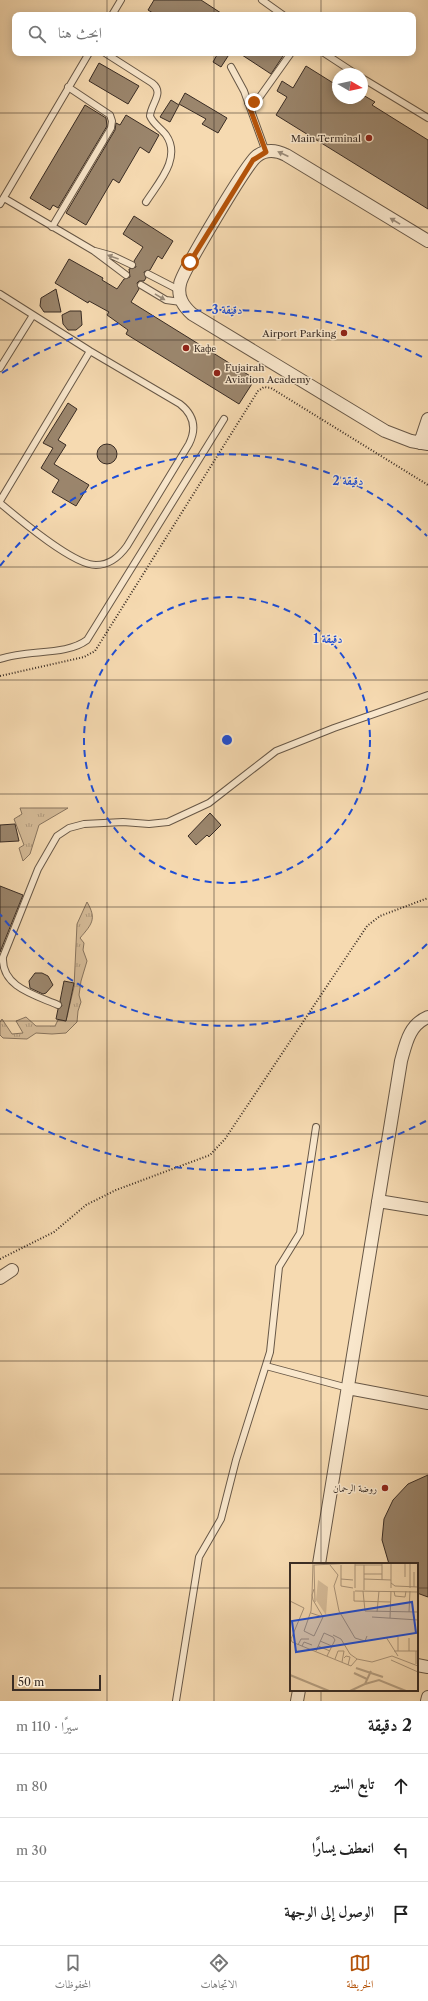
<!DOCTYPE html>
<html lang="ar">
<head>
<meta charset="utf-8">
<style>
	body { margin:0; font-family:"Libre Caslon Text",Amiri,serif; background:#f2f2f2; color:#222; direction:rtl }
	.compass { position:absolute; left:332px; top:68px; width:36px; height:36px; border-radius:50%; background:#fff; box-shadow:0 2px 10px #0003; rotate:99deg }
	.scale { position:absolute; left:12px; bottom:10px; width:89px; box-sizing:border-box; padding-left:4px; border:2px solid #392c24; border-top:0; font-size:11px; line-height:14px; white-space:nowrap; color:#392c24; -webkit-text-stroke:3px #f9e7cc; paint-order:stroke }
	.stop { position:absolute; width:12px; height:12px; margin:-9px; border:3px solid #b45309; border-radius:50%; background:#fff }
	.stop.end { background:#b45309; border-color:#fff; box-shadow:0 1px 4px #0008 }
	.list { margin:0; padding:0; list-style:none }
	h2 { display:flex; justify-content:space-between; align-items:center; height:52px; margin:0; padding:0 16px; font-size:17px }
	h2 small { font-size:13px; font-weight:400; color:#767676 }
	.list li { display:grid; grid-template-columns:26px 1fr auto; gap:12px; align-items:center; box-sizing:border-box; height:64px; padding:0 16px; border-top:1px solid #e0e0e0 }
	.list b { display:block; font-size:15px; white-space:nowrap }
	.list em { font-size:13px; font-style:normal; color:#767676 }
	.icon { flex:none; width:22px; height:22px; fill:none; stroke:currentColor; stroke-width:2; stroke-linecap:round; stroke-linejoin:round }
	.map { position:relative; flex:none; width:428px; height:1701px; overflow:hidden; direction:ltr }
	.search { position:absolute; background:#fff; box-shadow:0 2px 10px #0003; left:12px; right:12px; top:12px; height:44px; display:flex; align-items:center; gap:10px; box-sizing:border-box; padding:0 14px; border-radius:8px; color:#767676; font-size:15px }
	.sheet { height:244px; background:#fff }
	nav { display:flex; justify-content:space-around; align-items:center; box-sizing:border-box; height:56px; border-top:1px solid #e0e0e0; background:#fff; font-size:11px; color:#767676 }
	nav a { display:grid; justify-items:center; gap:2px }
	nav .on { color:#b45309 }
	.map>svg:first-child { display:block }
	.grass { fill:url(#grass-tufts); stroke:#88745e }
	.building { fill:#9b866d; stroke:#392c24 }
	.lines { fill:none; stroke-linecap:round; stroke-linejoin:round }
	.service-casing { stroke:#685847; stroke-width:8 }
	.minor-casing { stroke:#685847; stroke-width:14 }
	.path { stroke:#392c24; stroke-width:2; stroke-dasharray:1 2; stroke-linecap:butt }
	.service { stroke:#f9e7cc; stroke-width:6 }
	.minor { stroke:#f9e7cc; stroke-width:12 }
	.oneway { fill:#998a78 }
	.route { stroke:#b45309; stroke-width:5 }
	.grid { fill:none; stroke:#392c24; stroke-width:1; stroke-opacity:0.55 }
	.ring { fill:none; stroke:#1d4ed8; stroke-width:2; stroke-dasharray:7 5 }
	.poi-dot { fill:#8f2418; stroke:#f9e7cc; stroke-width:1.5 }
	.labels { text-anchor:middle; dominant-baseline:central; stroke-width:3; stroke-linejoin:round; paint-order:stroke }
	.poi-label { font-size:10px; fill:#392c24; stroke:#f9e7cc; text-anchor:end }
	.inset-river { fill:none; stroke:#b69f81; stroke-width:2 }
	.inset-road { fill:none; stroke:#aa9479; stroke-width:1 }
	.view { fill:#1d4ed8; fill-opacity:0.15; stroke:#1d4ed8; stroke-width:2 }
	.inset-edge { fill:none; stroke:#392c24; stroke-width:2 }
	.centre { fill:#1d4ed8; stroke:#f9e7cc; stroke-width:2 }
	.ring-label { font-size:12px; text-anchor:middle; font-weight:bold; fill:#1d4ed8; stroke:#f9e7cc; stroke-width:3; stroke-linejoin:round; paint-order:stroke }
</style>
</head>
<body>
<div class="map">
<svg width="428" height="1701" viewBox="0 0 428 1701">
	<defs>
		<pattern id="grass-tufts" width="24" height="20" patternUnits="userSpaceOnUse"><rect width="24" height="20" fill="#d6bc99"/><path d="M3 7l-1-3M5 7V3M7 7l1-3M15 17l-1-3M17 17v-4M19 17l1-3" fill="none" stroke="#af997d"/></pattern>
	</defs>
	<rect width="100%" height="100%" fill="#f6dab1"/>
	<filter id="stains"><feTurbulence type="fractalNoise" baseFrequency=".005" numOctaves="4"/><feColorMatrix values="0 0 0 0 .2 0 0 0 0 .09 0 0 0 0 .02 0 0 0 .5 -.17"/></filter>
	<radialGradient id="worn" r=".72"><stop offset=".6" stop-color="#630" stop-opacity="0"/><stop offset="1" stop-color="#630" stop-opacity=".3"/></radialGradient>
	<!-- grass -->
	<path class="grass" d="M20 808H68L39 825 30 854 23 861 19 848 24 845 14 819 22 814Z
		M87 902C97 919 92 924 80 938L84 943 83 950 87 961 81 981 79 995 81 1002 78 1011 77 1022 66 1033 52 1034 36 1033 27 1039 3 1038 0 1035V1022L2 1019 12 1034 23 1033 16 1021 26 1017 36 1026H55L58 1020 66 1021 74 987 77 924Z"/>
	<!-- building -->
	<path class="building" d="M154 0H201L224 15H156L148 10Z
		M218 53H230L221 67 213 62Z
		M239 53H285L271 74Z
		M99 63 139 86 128 104 89 81Z
		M306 66 338 86V98H362L363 95 375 102 372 105 428 140V209L276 115 287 97 277 91 282 81 293 88Z
		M185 93 227 118 218 133 202 124 206 119 179 104Z
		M171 100 179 105 170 122 160 117Z
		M85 105 106 118 107 126 58 208 53 205 50 210 30 198Z
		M126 115 159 135 149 153 140 147 119 183 113 179 86 225 66 213 115 130 116 123 120 125Z
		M134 216 173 241 162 259 158 256 150 270 144 272 146 278 144 281H139L137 283 139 289 131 302 255 379 239 404 126 334 128 330 107 315 109 312 89 301 88 303 55 283 69 259 103 278 102 280 117 289 124 279 130 277 129 269 136 267 134 261 143 247 123 234Z
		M56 289 61 312H44L40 306 41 298Z
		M70 311H81L82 325 76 330H68L63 324 62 315Z
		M68 403 77 409 58 440 66 445 54 464 89 485 76 506 52 492 59 480 41 468 53 448 43 443Z
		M97 454a10 10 0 1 1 20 0a10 10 0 1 1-20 0Z
		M210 813 221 825 209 837 207 835 196 845 188 836Z
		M15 824 19 841 0 842V825Z
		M0 886 23 895 0 952Z
		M35 973H42L48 976 53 985 46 993 43 994 30 988 29 981Z
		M64 981 74 983 66 1021 56 1019 58 1009 62 1006 60 1001Z
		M428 1475V1597L417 1593V1564H389L382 1540 384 1519 393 1500 408 1484Z"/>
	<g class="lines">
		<!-- service casing -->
		<g class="service-casing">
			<path id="service" d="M262 0 283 15
				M112 15 121 0
				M105 53 152 83C165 93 151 103 150 116 153 124 161 128 166 135 182 158 158 183 146 202
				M324 53 356 74
				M231 67 244 91 266 152
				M362 78 428 118
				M248 103 259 98 291 53
				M4 198 94 251 126 275
				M0 204 89 53
				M52 227 111 128 112 121 110 115 68 87
				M95 251 113 256 132 265
				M148 274 179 290
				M141 285 166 300 181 302
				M0 294 90 351 180 404C194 415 197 428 189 444L127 546C119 557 110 565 96 565 73 565 19 519 0 503
				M0 368 33 315
				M0 501 90 351
				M0 659C27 649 66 656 87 640L224 419
				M58 1005C35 995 1 987 3 957L38 869 57 836 69 828 84 824 123 822 149 824 168 822 209 803 276 751 334 728 428 695
				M266 1366 348 1388
				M176 1701 199 1557 221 1519 236 1460 270 1352 279 1267 300 1233 316 1127"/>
		</g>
		<!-- minor casing -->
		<g class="minor-casing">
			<path id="minor" d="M428 241 286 155C276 150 266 149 257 156 247 163 182 272 180 284 177 297 183 306 192 314L385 431 411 441 428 444
				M420 443 428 419
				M378 1201 428 1209
				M0 1278 12 1270
				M348 1388 428 1403
				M319 1564 401 1061C406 1043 409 1025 428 1017
				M417 1665 428 1667
				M297 1701 299 1690
				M427 1701 428 1697"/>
		</g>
		<!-- path -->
		<path class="path" d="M0 676 84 657 95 651 258 391 264 387 271 388 428 485
			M0 1259 54 1232 86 1205 116 1190 210 1155 225 1139 367 926 380 916 428 898"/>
		<!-- service -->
		<use href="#service" class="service"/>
		<!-- minor -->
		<use href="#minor" class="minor"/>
	</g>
	<!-- one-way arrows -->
	<defs><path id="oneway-solid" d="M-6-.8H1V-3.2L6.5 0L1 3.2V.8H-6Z"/></defs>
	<g class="oneway">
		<use href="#oneway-solid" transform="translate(283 154) rotate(-155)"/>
		<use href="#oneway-solid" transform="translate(395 221) rotate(-149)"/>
		<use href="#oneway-solid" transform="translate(113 257) rotate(-160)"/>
		<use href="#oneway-solid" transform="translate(160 297) rotate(31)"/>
	</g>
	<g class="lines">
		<!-- route -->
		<path class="route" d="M190 262 253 160 266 152 248 103 254 102"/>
	</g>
	<!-- grid -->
	<path class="grid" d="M107 0V15M214 0V15M321 0V15M107 53V1701M214 53V1701M321 53V1564M0 113H428M0 227H428M0 340H428M0 454H428M0 567H428M0 680H428M0 794H428M0 907H428M0 1021H428M0 1134H428M0 1247H428M0 1361H428M0 1474H428M0 1588H291M417 1588H428M321 1690V1701"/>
	<!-- distance rings -->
	<g class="ring">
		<circle cx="227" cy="740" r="143"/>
		<path d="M427 944A286 286 0 0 1 0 914M0 566A286 286 0 0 1 427 536"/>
		<path d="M426 1121A430 430 0 0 1 2 1107M2 373A430 430 0 0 1 426 359"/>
	</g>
	<!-- markers -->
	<g class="poi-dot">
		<circle cx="369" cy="138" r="4"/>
		<circle cx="344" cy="333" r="4"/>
		<circle cx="186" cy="348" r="4"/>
		<circle cx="217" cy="373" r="4"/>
		<circle cx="385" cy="1488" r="4"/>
	</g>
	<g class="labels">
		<!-- poi labels -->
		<g class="poi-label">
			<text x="361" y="138">Main Terminal</text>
			<text x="336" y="333">Airport Parking</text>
			<text x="194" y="348" text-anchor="start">Кафе</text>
			<text x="225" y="367" text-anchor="start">Fujairah<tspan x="225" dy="12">Aviation Academy</tspan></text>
			<text x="377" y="1488">روضة الرحمان</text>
		</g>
	</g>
	<!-- overview -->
	<g transform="translate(290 1563)">
		<rect width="128" height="128" fill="#f6dab1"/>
		<path d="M28 17 38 24 36 52 26 37Z" fill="#d6bc99"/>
		<path class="inset-river" d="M66 105 93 114M64 110 77 116M0 112 39 128M75 121 89 117 116 128M60 128 75 121 81 108"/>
		<path class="inset-road" d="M23 0 22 32 23 37 33 54 24 73 14 68 21 48 22 32 24 26M92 0V17M65 1V25M24 2 25 39M24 2 64 0M40 2 48 12 44 23 49 48 65 75 75 78 77 73M51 2V23L63 25M65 2H92M74 11H92M115 14V0M51 16 63 17M74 16 101 17M101 20 105 23 128 24M124 24V9M101 25V0M120 25V0M74 27V2M64 28V38L101 39M65 28 128 29M73 28 75 48 128 49M104 28 105 33 115 34 116 28M0 38 14 45 1 76 2 79 61 103 67 96 82 99 102 93 128 103M87 49 89 28M119 49 120 28M21 50 33 54M82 54 128 57M100 55 101 28M43 72 51 76 60 91 67 96M96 74 108 93M30 78 42 83M8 82 11 76H19M12 83 14 79 22 82M28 83 40 88M26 88 34 70 43 74 45 77 37 93M104 88H128M108 88V74M119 88V75M54 95 56 93 60 94 58 102M45 96 48 88H54L52 99M101 97 128 109M126 101V88"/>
		<path class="view" d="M122 39 126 70 6 89 2 58Z"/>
		<rect width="128" height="128" class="inset-edge"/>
	</g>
	<circle cx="227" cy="740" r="6" class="centre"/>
	<g class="ring-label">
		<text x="227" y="314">3 دقيقة</text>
		<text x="348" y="485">2 دقيقة</text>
		<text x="328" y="643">1 دقيقة</text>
	</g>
	<rect width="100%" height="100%" filter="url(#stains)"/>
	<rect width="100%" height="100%" fill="url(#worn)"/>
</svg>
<svg class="compass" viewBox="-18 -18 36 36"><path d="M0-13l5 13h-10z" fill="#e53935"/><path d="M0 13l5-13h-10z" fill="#767676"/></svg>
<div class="scale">50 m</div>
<div class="stop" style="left:190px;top:262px"></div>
<div class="stop end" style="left:254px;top:102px"></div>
<div class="search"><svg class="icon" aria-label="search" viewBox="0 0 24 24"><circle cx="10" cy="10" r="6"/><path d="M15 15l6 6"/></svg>ابحث هنا</div>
</div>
<section class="sheet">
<h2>2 دقيقة<small>سيرًا · 110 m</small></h2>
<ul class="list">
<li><svg class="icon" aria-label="ahead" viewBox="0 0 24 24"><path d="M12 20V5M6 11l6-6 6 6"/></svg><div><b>تابع السير</b></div><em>80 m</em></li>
<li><svg class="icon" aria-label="left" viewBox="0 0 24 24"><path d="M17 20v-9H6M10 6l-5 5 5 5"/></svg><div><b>انعطف يسارًا</b></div><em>30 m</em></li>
<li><svg class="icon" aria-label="arrive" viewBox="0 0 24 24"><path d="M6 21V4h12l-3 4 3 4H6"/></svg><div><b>الوصول إلى الوجهة</b></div></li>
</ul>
</section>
<nav>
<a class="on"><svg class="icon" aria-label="map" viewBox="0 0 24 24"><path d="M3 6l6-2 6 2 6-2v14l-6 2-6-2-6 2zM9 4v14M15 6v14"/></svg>الخريطة</a>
<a><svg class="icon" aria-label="directions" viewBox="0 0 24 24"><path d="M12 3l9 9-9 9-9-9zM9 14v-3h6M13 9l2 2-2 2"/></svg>الاتجاهات</a>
<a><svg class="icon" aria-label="saved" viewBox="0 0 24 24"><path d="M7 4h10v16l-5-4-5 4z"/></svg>المحفوظات</a>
</nav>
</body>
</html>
